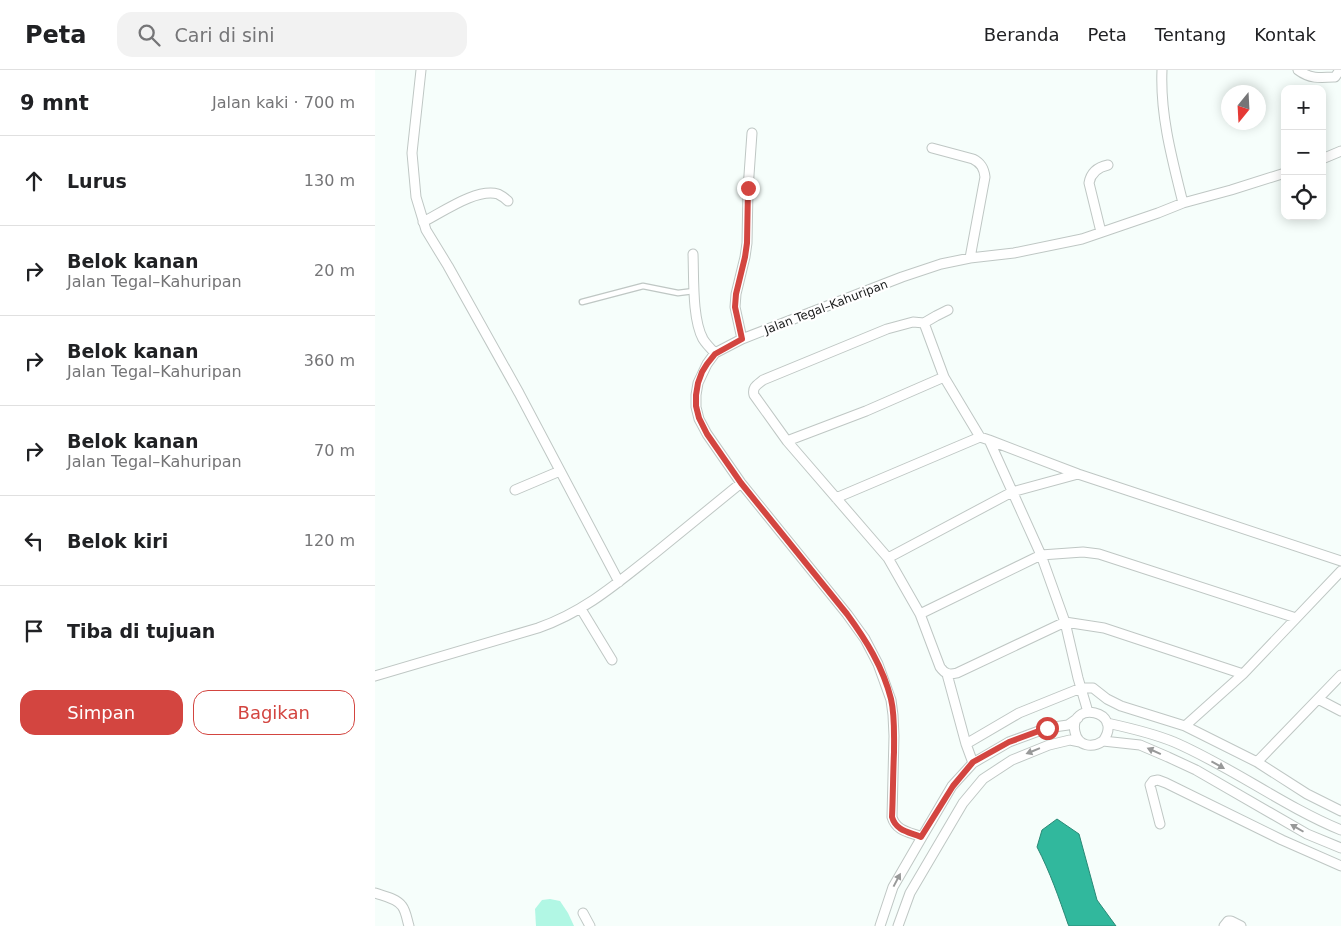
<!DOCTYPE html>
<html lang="id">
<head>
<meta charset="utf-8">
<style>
	body { margin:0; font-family:"DejaVu Sans",sans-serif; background:#f2f2f2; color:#202124 }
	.controls { position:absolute; right:15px; top:15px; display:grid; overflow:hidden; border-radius:10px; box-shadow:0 2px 12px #0003 }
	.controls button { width:45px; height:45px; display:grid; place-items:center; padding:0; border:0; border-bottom:1px solid #e0e0e0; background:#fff; color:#202124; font:25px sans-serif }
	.compass { position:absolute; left:846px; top:15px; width:45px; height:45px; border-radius:50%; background:#fff; box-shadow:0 2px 12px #0003; rotate:198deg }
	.stop { position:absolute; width:15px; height:15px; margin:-11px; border:4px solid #d34540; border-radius:50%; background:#fff }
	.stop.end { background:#d34540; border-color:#fff; box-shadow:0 1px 5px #0008 }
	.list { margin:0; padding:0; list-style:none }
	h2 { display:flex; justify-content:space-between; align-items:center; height:65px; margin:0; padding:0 20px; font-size:21px }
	h2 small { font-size:16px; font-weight:400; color:#757577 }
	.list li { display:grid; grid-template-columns:32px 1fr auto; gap:15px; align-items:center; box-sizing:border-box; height:90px; padding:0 20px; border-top:1px solid #e0e0e0 }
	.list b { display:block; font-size:19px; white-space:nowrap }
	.list p { margin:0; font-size:16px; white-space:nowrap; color:#757577 }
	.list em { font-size:16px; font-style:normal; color:#757577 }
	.actions { display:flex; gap:10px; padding:15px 20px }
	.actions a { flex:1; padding:11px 0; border:1px solid #d34540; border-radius:15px; text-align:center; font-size:18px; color:#d34540 }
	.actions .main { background:#d34540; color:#fff }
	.icon { flex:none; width:28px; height:28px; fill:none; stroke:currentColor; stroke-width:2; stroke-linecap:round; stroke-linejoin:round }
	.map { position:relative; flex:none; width:966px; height:856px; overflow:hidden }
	header { display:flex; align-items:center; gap:30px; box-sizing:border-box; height:70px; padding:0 25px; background:#fff; border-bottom:1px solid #e0e0e0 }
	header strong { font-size:24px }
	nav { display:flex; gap:28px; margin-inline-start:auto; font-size:18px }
	.search { width:350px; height:45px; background:#f2f2f2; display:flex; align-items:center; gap:12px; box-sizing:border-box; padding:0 18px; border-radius:15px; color:#757577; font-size:19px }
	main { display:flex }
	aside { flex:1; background:#fff }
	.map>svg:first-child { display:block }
	.green { fill:#b1f7e4 }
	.water { fill:#31b89d; stroke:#2a8976 }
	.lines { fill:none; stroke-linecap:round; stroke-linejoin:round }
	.service-casing { stroke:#bfc7c4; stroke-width:7 }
	.minor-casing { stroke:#bfc7c4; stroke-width:11 }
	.service { stroke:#fff; stroke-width:4.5 }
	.minor { stroke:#fff; stroke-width:9 }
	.oneway { fill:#989999 }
	.route { stroke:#d34540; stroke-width:6 }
	.labels { text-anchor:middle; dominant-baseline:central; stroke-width:4.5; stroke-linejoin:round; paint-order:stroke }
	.street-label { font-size:12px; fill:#1a1c1c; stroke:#fff }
</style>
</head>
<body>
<header>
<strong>Peta</strong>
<div class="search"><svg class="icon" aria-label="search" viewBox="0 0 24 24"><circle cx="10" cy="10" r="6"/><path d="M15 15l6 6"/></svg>Cari di sini</div>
<nav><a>Beranda</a><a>Peta</a><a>Tentang</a><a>Kontak</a></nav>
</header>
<main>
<aside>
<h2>9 mnt<small>Jalan kaki · 700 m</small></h2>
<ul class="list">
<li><svg class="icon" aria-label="ahead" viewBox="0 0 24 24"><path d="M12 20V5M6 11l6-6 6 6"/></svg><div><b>Lurus</b></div><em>130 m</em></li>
<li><svg class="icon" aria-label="right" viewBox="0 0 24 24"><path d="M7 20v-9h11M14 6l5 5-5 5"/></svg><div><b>Belok kanan</b><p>Jalan Tegal–Kahuripan</p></div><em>20 m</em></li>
<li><svg class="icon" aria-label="right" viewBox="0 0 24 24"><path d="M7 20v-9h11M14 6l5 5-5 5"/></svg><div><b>Belok kanan</b><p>Jalan Tegal–Kahuripan</p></div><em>360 m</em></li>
<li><svg class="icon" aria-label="right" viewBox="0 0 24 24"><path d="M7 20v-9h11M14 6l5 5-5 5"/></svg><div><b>Belok kanan</b><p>Jalan Tegal–Kahuripan</p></div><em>70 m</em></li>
<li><svg class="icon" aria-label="left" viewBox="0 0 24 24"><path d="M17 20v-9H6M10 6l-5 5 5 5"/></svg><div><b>Belok kiri</b></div><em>120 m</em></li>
<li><svg class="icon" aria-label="arrive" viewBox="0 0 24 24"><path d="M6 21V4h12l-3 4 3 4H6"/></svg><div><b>Tiba di tujuan</b></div></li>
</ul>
<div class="actions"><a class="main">Simpan</a><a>Bagikan</a></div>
</aside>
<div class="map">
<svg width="966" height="856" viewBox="0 0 966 856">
	<rect width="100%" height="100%" fill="#f6fefb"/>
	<!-- green -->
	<path class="green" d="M175 829 185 831 193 843 199 856H161L160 839 167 830Z"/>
	<!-- water -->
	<path class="water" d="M682 749 704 764 722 830 741 856H694L693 854C684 828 675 802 662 777L667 760Z"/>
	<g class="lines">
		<!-- service casing -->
		<g class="service-casing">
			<path id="service" d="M207 232 268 216 303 223 319 221"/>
		</g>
		<!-- minor casing -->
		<g class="minor-casing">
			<path id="minor" d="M46 0 37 83 41 127 51 160 73 196 144 323 244 512
				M787 0C785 45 797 89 808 133
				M923 0C935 9 945 8 960 7L965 0
				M557 78 598 89C606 93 609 98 610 107L595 188
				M947 89 966 81
				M48 152C68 142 101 118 123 124 127 126 130 128 133 131
				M726 162 714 113C716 102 723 97 733 95
				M318 184C319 207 317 249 328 269 331 274 336 279 340 283
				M549 253 561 246 573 240
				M367 269 360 237 361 224 370 187 372 173 373 119 377 63
				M614 370 703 404 966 491
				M412 371 491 341 569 307
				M140 420 185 401
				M461 428 605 367
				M513 488 637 422 703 404
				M206 539 237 590
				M545 544 666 485 708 482 724 484 921 548
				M572 604 591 674 598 693
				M0 606 163 558C209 542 241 514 279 484 308 460 337 437 366 413
				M943 629 966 641
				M713 642 703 608 690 552 666 485 614 370 605 367 569 307 549 253 538 252 512 259 388 310C382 315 377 317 379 325L412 371 513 488 545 544 565 597C570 604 574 605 582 603L690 552 729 558 868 604
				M732 653C755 658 777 663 799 672 857 697 908 736 966 760
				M810 656 868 604 966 501
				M728 671C750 640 693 630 700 662 703 677 718 678 728 671L765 675 793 687 821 700 932 764 966 778
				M591 674 644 643 706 618H718L732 629 746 636 810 656 882 692 932 724 966 741
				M882 692 966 605
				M785 754 775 715 778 711 783 710 791 713 907 770 966 796
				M547 767C534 762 521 761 517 747L519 666 518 645 516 630 503 594 490 569 472 544 366 413 332 364 324 349 321 337V325L323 313 332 294 340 283 367 269 527 207 566 194 595 188 639 183 707 169 783 143 808 133 856 120 910 103
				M0 823C8 826 21 828 27 836 31 841 32 850 34 856
				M208 843 215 856
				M505 856 518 817 547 767 577 716 598 693 634 672 672 658 693 655 703 648
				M523 856 535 823 588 733 608 709 637 690 674 675 695 670 705 672
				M849 856 853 851H856L866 856"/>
		</g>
		<!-- service -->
		<use href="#service" class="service"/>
		<!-- minor -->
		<use href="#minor" class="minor"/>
	</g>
	<!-- one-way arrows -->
	<defs><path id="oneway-solid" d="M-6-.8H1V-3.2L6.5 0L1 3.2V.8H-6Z" transform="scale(1.25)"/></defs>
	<g class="oneway">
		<use href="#oneway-solid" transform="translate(658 681) rotate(158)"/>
		<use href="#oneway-solid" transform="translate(779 681) rotate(-156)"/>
		<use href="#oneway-solid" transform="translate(843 695) rotate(29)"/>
		<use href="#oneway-solid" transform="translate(922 758) rotate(-150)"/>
		<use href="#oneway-solid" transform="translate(522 810) rotate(-62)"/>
	</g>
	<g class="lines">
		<!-- route -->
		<path class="route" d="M373 118 372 173 370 187 361 224 360 237 367 269 340 284 332 294 327 302 323 313 321 325V336L324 348 332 364 366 413 472 544C491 570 508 597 516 629 520 646 519 665 519 682 518 704 518 726 517 747 521 761 534 762 546 767L578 716 598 692 634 672 672 658"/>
	</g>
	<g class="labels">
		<!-- street labels -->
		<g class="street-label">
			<text transform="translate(451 237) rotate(-21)">Jalan Tegal–Kahuripan</text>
		</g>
	</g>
</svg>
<div class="controls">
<button>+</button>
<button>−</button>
<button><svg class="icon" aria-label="locate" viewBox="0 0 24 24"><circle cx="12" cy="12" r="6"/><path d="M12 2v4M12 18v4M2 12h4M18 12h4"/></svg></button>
</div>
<svg class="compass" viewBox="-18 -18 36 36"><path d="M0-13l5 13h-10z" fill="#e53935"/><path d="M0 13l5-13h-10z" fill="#757577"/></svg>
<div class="stop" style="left:672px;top:658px"></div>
<div class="stop end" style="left:373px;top:118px"></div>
</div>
</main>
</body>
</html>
